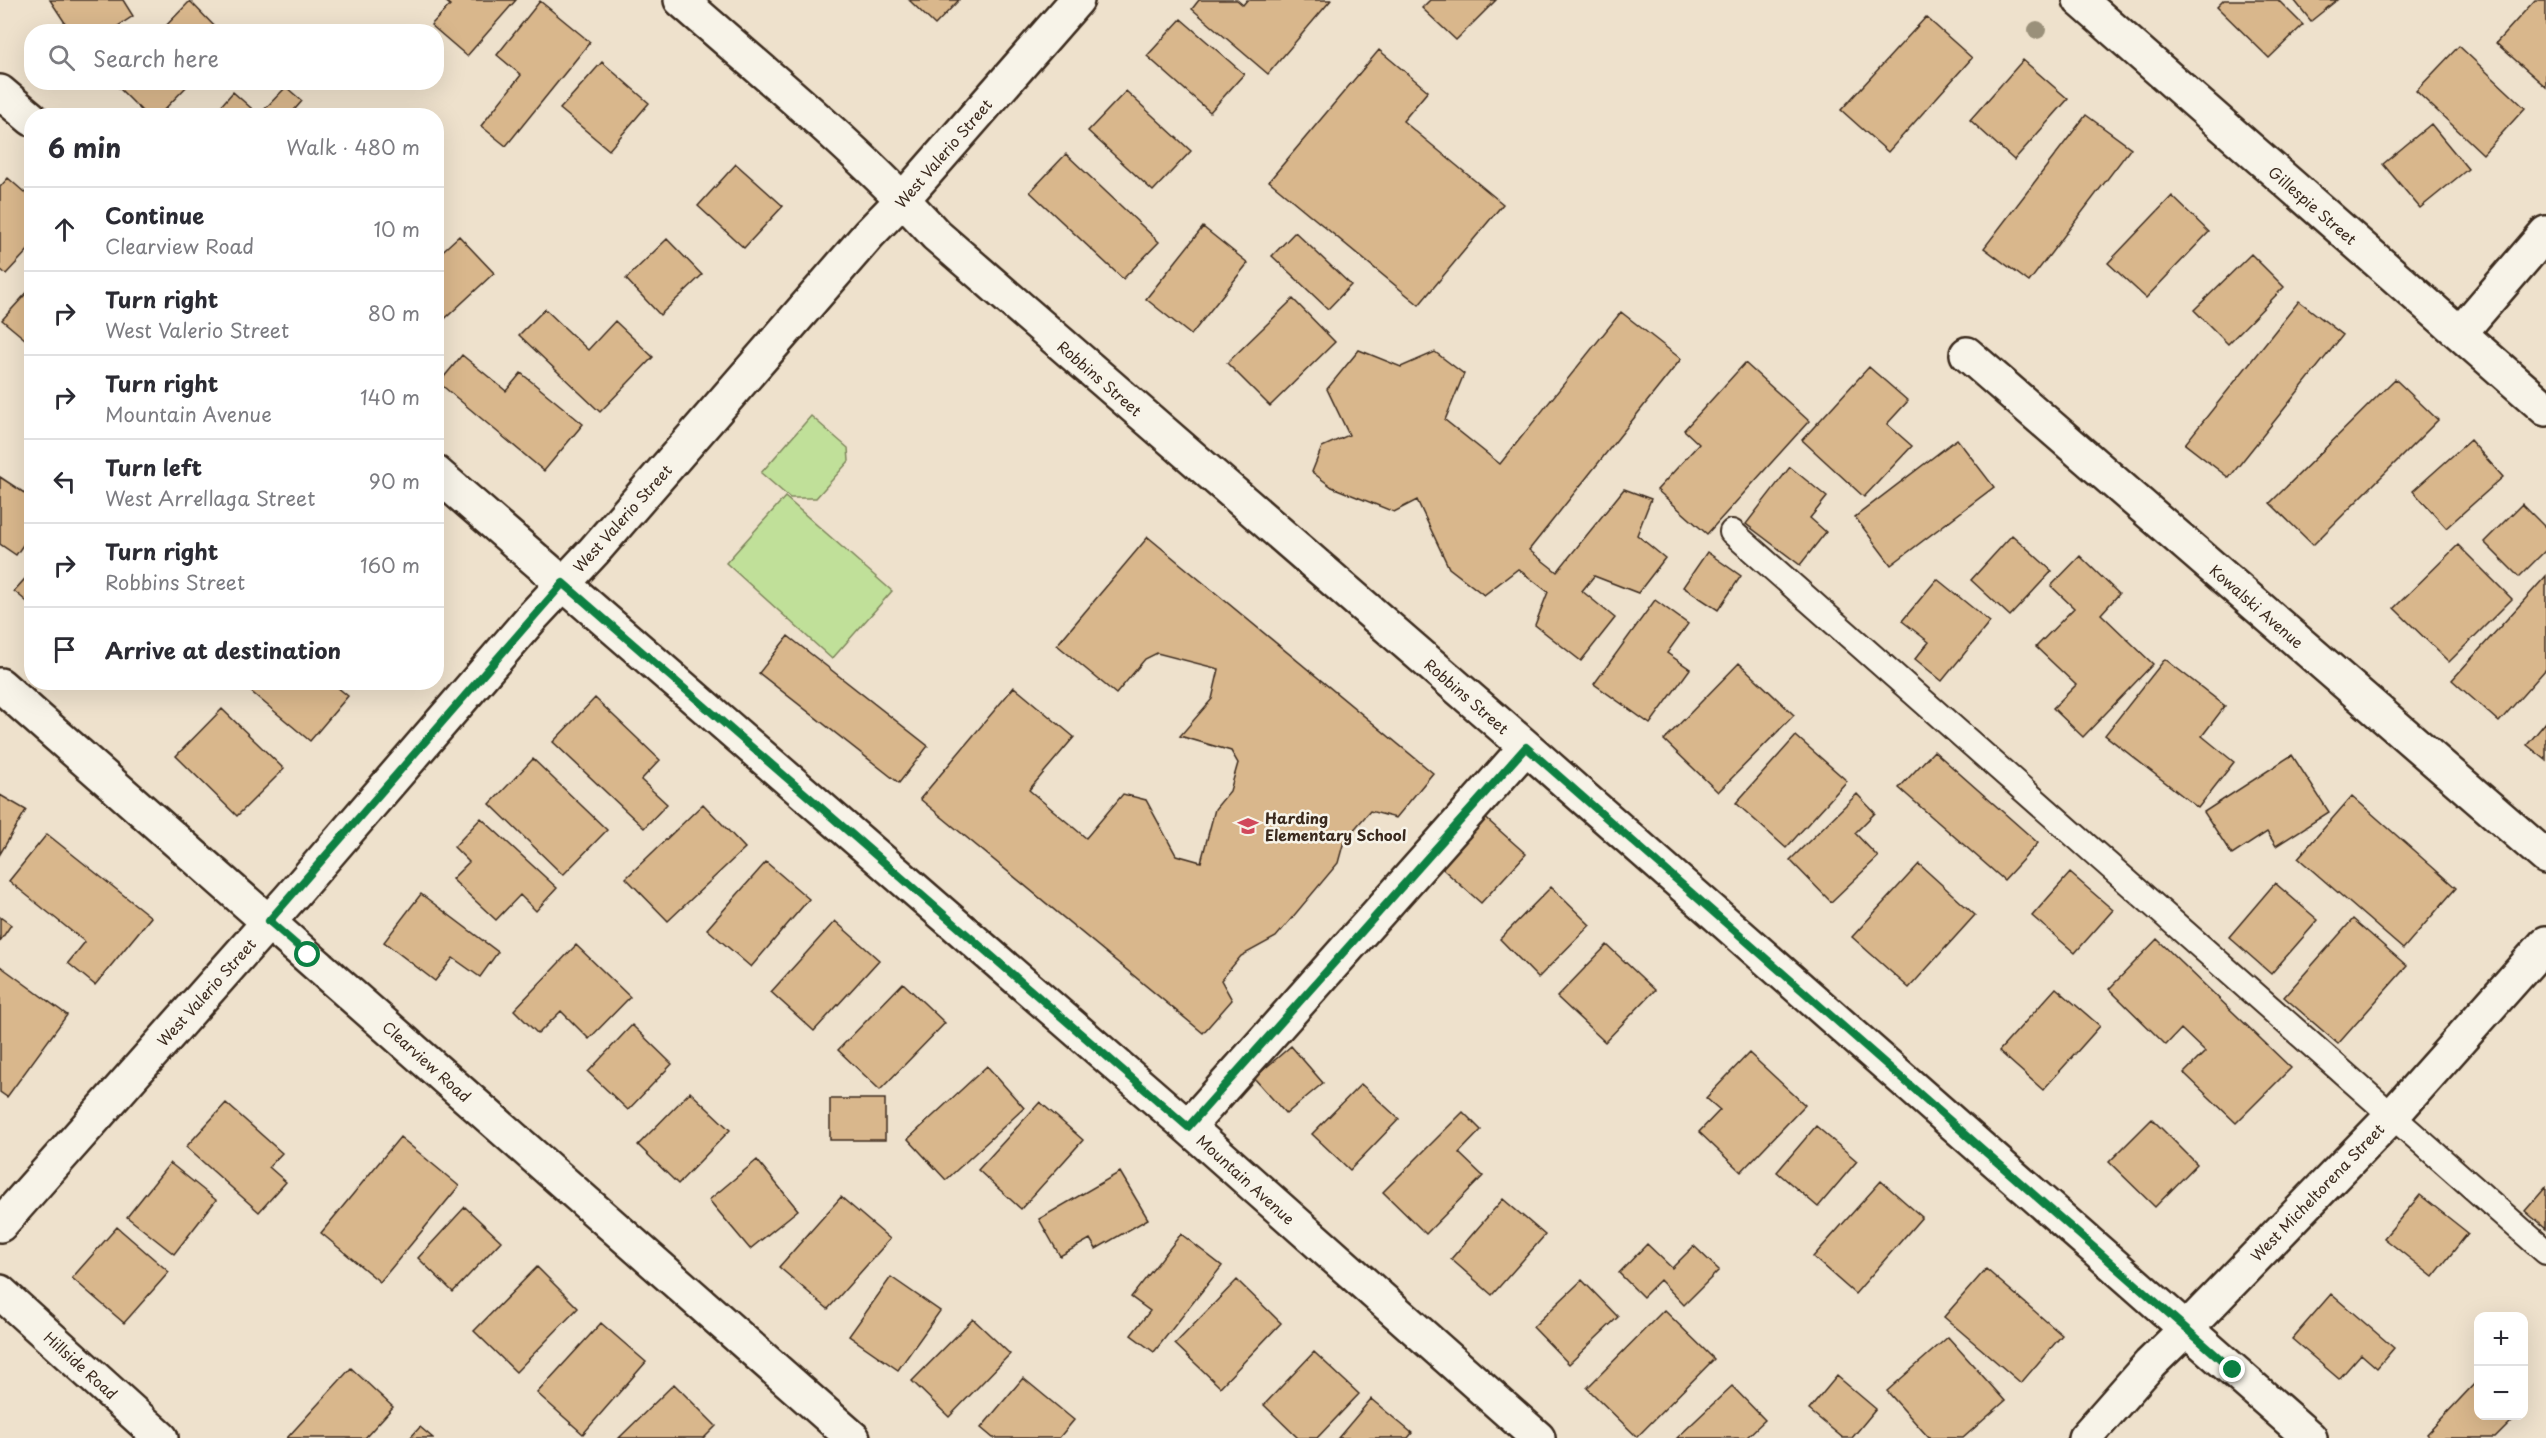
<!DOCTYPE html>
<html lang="en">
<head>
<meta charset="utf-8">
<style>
	body { margin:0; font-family:"Playpen Sans",sans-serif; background:#f7f7f7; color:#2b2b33 }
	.controls { position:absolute; right:18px; bottom:18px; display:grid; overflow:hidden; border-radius:12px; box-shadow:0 6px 24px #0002 }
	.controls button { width:54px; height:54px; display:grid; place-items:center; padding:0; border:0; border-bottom:2px solid #e1e1e2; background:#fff; color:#2b2b33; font:30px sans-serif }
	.stop { position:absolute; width:18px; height:18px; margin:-14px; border:4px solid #0b8043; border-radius:50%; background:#fff }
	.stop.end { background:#0b8043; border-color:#fff; box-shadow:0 2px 6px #0008 }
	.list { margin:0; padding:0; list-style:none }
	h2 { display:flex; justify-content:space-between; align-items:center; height:78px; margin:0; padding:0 24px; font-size:26px }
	h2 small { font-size:20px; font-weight:400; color:#7c7c81 }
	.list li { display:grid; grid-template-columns:39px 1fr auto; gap:18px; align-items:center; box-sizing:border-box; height:84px; padding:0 24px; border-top:2px solid #e1e1e2 }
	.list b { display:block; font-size:22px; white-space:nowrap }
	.list p { margin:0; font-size:20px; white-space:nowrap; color:#7c7c81 }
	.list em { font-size:20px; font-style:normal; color:#7c7c81 }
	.icon { flex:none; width:33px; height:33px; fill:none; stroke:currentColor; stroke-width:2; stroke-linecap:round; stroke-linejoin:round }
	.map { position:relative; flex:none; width:2546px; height:1438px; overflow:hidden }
	.search { position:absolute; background:#fff; box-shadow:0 6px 24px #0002; left:24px; top:24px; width:420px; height:66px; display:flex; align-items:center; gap:15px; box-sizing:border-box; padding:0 21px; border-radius:24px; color:#7c7c81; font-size:22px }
	.panel { position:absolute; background:#fff; box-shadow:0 6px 24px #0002; left:24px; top:108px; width:420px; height:582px; border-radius:24px }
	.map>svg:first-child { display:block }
	.green { fill:#c0e099; stroke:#7e855c; stroke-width:1.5 }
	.building { fill:#d9b78c; stroke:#3b2a1e; stroke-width:1.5 }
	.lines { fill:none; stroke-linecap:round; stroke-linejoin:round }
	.service-casing { stroke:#3b2a1e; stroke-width:28 }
	.minor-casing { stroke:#3b2a1e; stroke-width:38 }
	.tertiary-casing { stroke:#3b2a1e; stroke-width:38 }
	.service { stroke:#f7f3e8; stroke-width:24 }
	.minor { stroke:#f7f3e8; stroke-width:33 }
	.tertiary { stroke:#f7f3e8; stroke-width:33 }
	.tree { fill:#9a907a }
	.route { stroke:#0b8043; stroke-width:8 }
	.labels { text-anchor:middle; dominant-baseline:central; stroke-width:5; stroke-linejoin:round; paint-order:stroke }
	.street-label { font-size:15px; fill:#3b2a1e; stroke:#f7f3e8 }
	.poi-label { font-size:15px; font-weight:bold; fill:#3b2a1e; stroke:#f7f3e8; text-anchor:start }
</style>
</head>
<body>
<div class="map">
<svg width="2546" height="1438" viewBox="0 0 2546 1438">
	<rect width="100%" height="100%" fill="#eee1cc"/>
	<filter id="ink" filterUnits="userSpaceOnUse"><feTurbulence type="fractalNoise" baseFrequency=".0167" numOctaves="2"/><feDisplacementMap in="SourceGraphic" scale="12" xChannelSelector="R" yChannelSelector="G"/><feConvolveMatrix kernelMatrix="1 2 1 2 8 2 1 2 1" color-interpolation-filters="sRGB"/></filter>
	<g filter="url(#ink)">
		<!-- green -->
		<path class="green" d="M811 416 848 448 849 461 816 498H790L761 473Z
			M785 497 892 591 832 659 726 563Z"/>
		<!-- building -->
		<path class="building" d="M50 0H123L133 16 109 32H71Z
			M444 0H516L467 56 431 25 450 5Z
			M909 0H959L935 25Z
			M1199 0H1237L1243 5 1247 0H1331L1268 74 1192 9Z
			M1430 0H1496L1456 40 1422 8Z
			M2224 0H2278L2303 25 2269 58 2217 7Z
			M2294 0H2337L2311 21Z
			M2535 0H2546V87L2496 43Z
			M190 1 220 32H160Z
			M540 1 590 42 506 146 481 126 521 75 497 55Z
			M1926 17 1972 58 1888 152 1841 110Z
			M1181 19 1244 74 1210 112 1147 56Z
			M2459 46 2525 108 2483 154 2416 91Z
			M1379 50 1428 91 1403 121 1503 204 1419 305 1269 181Z
			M2023 60 2068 99 2014 160 1970 120Z
			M602 62 649 103 609 150 560 109Z
			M113 82H191L158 116H147Z
			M286 87 302 101 289 116H212L233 92 259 115Z
			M1126 91 1191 151 1153 191 1088 131Z
			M2086 115 2131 148 2029 282 1984 248Z
			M2431 124 2468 169 2420 208 2383 164Z
			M1066 154 1159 242 1123 279 1030 192Z
			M736 164 783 206 744 248 698 206Z
			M8 178 32 199V246L6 274 0 269V187Z
			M2172 196 2209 232 2146 298 2108 263Z
			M1203 227 1248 263 1191 335 1146 299Z
			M1295 232 1351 285 1328 309 1272 256Z
			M459 236 494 273 436 327V257Z
			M667 239 702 275 660 315 626 279Z
			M2251 254 2284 287 2228 344 2194 310Z
			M32 287V345L2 320Z
			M1293 299 1335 342 1270 406 1227 363Z
			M2299 301 2343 335 2229 478 2185 444Z
			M545 309 588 350 615 321 653 357 600 412 519 335Z
			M1621 312 1681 359 1529 550 1557 572 1624 489 1651 499 1637 535 1665 558 1638 593 1594 576 1582 591 1615 618 1581 661 1535 625 1548 592 1518 569 1484 595 1449 568 1417 500 1394 512 1332 487 1312 472 1322 447 1349 435 1327 389 1359 350 1401 367 1435 352 1464 374 1445 420 1500 464Z
			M462 355 506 391 521 373 583 424 544 471 439 383Z
			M1745 363 1809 421 1707 534 1657 490 1699 444 1684 430Z
			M1869 367 1908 401 1887 424 1912 446 1864 497 1802 440Z
			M2395 379 2438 420 2313 545 2270 503Z
			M1957 439 1994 487 1891 565 1855 517Z
			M2470 440 2503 477 2446 528 2413 491Z
			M1790 467 1827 497 1810 518 1826 532 1800 565 1746 524Z
			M0 477 32 498V532L16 555 0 544Z
			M2522 504 2546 528V550L2519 577 2484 542Z
			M2012 535 2052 571 2010 616 1971 580Z
			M1148 537 1433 773 1396 818 1370 811 1344 841 1338 863 1276 937 1241 956 1221 980 1232 1000 1203 1033 920 799 1014 687 1074 737 1029 790 1086 838 1123 794 1146 800 1176 855 1201 862 1215 809 1230 791 1238 763 1231 751 1180 736 1212 699 1219 669 1157 653 1145 659 1116 694 1057 645Z
			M2458 545 2512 599 2449 662 2394 608Z
			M1707 552 1741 576 1718 610 1683 587Z
			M2080 556 2119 594 2101 614 2153 664 2083 737 2053 708 2076 685 2036 647 2074 608 2051 586Z
			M32 571V606L14 591Z
			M2546 576V669L2499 722 2452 680Z
			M1937 579 1990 622 1942 681 1915 659 1929 642 1902 621Z
			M1655 600 1688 624 1667 653 1690 669 1650 724 1594 684Z
			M788 636 928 746 899 783 759 673Z
			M2165 659 2225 706 2202 736 2234 762 2198 808 2105 735Z
			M1739 663 1794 715 1718 792 1664 740Z
			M255 682H331L348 696 310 741 249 690Z
			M595 698 660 760 641 780 667 804 644 828 553 742Z
			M222 709 284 769 237 816 176 756Z
			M2546 722V760L2527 745Z
			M1796 736 1847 781 1786 848 1736 803Z
			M1934 751 2038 843 2004 880 1899 788Z
			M2292 755 2329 812 2276 846 2267 832 2232 855 2204 812Z
			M533 759 607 830 563 875 490 804Z
			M1857 794 1875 813 1855 833 1878 857 1831 902 1790 860Z
			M0 795 26 810 0 854Z
			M2352 796 2456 888 2403 949 2298 858Z
			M703 804 745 848 668 921 626 878Z
			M1481 814 1526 854 1481 903 1436 863Z
			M481 818 557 888 536 911 520 895 496 920 452 879 469 862 454 847Z
			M47 834 151 917 95 985 68 963 85 942 9 881Z
			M766 862 809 899 751 967 707 929Z
			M1919 864 1975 915 1909 988 1852 937Z
			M2070 873 2113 910 2075 953 2032 916Z
			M2275 883 2318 920 2271 974 2229 937Z
			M1551 887 1590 925 1538 978 1500 939Z
			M421 894 498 952 480 977 453 958 435 981 384 942Z
			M0 917 11 925 0 941Z
			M2353 919 2407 966 2338 1044 2284 997Z
			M835 921 879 960 814 1031 771 992Z
			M2157 939 2291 1068 2236 1123 2184 1073 2205 1052 2181 1029 2166 1045 2109 989Z
			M576 945 630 997 589 1039 561 1011 538 1034 514 1010Z
			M1607 945 1655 990 1605 1042 1557 997Z
			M0 966 67 1015 7 1097 0 1092Z
			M903 983 945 1023 880 1090 838 1050Z
			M2056 988 2100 1026 2043 1090 1999 1051Z
			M632 1025 672 1064 628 1110 588 1072Z
			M1291 1046 1323 1083 1286 1114 1254 1078Z
			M1749 1053 1805 1105 1741 1172 1699 1132 1720 1110 1706 1098Z
			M987 1066 1024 1108 946 1180 908 1139Z
			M1361 1084 1399 1119 1350 1170 1312 1134Z
			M690 1092 730 1130 678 1184 638 1145Z
			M830 1099H885V1140H830Z
			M1040 1102 1083 1140 1021 1209 978 1170Z
			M226 1103 282 1153 269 1167 286 1182 259 1212 186 1147Z
			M1463 1112 1481 1130 1459 1153 1483 1176 1426 1234 1383 1192Z
			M2152 1119 2197 1164 2155 1207 2109 1162Z
			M1816 1126 1857 1161 1818 1207 1777 1172Z
			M400 1137 459 1186 380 1282 321 1233Z
			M757 1160 798 1210 750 1249 709 1200Z
			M170 1163 216 1200 174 1254 127 1217Z
			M1120 1172 1148 1219 1096 1249 1090 1239 1060 1256 1039 1219Z
			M1881 1181 1922 1217 1855 1294 1813 1257Z
			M2546 1187V1229L2525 1211Z
			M2420 1195 2468 1233 2433 1277 2384 1238Z
			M841 1197 890 1239 828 1309 779 1267Z
			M1503 1199 1545 1235 1492 1295 1451 1259Z
			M465 1207 501 1241 453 1292 418 1258Z
			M117 1227 169 1272 124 1323 72 1278Z
			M1181 1234 1222 1266 1154 1352 1131 1335 1150 1311 1131 1297Z
			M1647 1244 1672 1268 1694 1246 1719 1270 1684 1305 1660 1280 1643 1297 1619 1273Z
			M537 1267 578 1308 516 1372 474 1331Z
			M1986 1269 2062 1335 2021 1383 1944 1317Z
			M891 1277 940 1311 898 1370 849 1336Z
			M1237 1280 1281 1323 1220 1387 1175 1344Z
			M1582 1280 1618 1317 1569 1364 1533 1327Z
			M2331 1294 2394 1348 2377 1368 2361 1354 2339 1379 2292 1339Z
			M1664 1310 1714 1359 1637 1437 1587 1388Z
			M973 1319 1010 1354 949 1417 912 1381Z
			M601 1323 646 1362 583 1434 537 1393Z
			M1948 1337 2005 1401 1963 1438H1929L1887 1391Z
			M1314 1352 1359 1394 1317 1438H1298L1264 1405Z
			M351 1368 393 1407 365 1438H287Z
			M1837 1376 1876 1409 1852 1438H1843L1809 1410Z
			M1023 1378 1074 1420 1059 1438H993L981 1428Z
			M2478 1380V1416H2517L2495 1438H2431L2427 1434Z
			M674 1384 716 1426 704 1438H619Z
			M1732 1386 1765 1420 1746 1438H1677Z
			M1371 1399 1412 1433 1408 1438H1338Z
			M420 1427 433 1438H410Z"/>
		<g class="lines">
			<!-- service casing -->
			<g class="service-casing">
				<path id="service" d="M1732 532 2546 1252"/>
			</g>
			<!-- minor casing -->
			<g class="minor-casing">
				<path id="minor" d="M681 0C767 76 858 149 936 235L1526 747 2310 1438
					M2080 0 2546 409
					M0 92 32 119
					M2460 333 2546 233
					M1967 354 2546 857
					M436 473 1188 1127 1538 1438
					M0 685 853 1438
					M1188 1127 1526 747
					M0 1292 161 1438
					M2085 1438 2150 1364 2185 1330 2393 1115 2546 943"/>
			</g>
			<!-- tertiary casing -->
			<g class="tertiary-casing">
				<path id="tertiary" d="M0 1225 290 898 533 616 594 551 869 234 903 199 1077 0"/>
			</g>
			<!-- service -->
			<use href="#service" class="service"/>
			<!-- minor -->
			<use href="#minor" class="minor"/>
			<!-- tertiary -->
			<use href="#tertiary" class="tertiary"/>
		</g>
		<!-- trees -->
		<circle class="tree" cx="2037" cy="30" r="9"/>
	</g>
	<g class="lines" filter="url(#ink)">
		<!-- route -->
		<path class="route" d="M308 955 269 921 563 583 1188 1127 1526 747 2233 1370"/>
	</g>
	<!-- icons -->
	<defs>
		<g id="school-bare" transform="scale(1.62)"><path d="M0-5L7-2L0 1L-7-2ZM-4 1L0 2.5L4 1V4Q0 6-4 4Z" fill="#d1495b" stroke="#f7f3e8" stroke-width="2.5" paint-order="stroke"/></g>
	</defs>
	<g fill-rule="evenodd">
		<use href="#school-bare" x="1248" y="826"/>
	</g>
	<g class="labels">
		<!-- street labels -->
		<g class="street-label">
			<text transform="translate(943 153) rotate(-49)">West Valerio Street</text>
			<text transform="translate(2313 205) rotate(41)">Gillespie Street</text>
			<text transform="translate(1100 378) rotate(41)">Robbins Street</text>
			<text transform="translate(622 518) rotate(-48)">West Valerio Street</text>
			<text transform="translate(2257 606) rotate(41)">Kowalski Avenue</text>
			<text transform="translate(1467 696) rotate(41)">Robbins Street</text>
			<text transform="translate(206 992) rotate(-48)">West Valerio Street</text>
			<text transform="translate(427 1061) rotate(42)">Clearview Road</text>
			<text transform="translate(1246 1179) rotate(42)">Mountain Avenue</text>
			<text transform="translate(2317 1192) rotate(-46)">West Micheltorena Street</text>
			<text transform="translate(81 1365) rotate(42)">Hillside Road</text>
		</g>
		<!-- poi labels -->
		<g class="poi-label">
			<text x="1265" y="817">Harding<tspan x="1265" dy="17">Elementary School</tspan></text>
		</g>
	</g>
</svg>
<div class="controls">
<button>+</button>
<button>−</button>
</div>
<div class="stop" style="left:308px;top:955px"></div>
<div class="stop end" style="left:2233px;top:1370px"></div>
<div class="search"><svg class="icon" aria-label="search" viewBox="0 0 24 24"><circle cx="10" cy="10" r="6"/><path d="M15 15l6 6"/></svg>Search here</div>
<section class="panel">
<h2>6 min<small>Walk · 480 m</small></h2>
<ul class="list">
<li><svg class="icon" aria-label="ahead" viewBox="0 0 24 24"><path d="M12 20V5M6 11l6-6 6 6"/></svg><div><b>Continue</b><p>Clearview Road</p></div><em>10 m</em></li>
<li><svg class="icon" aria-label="right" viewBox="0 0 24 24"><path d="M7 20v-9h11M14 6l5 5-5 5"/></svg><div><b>Turn right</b><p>West Valerio Street</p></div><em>80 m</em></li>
<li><svg class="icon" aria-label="right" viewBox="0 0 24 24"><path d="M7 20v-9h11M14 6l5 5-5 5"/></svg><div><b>Turn right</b><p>Mountain Avenue</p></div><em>140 m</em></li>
<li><svg class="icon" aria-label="left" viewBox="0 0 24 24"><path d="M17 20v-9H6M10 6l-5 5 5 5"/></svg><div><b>Turn left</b><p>West Arrellaga Street</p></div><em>90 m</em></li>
<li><svg class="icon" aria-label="right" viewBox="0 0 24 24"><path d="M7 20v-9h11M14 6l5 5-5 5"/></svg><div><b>Turn right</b><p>Robbins Street</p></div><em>160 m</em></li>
<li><svg class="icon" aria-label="arrive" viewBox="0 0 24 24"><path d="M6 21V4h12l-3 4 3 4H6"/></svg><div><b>Arrive at destination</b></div></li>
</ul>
</section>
</div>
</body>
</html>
